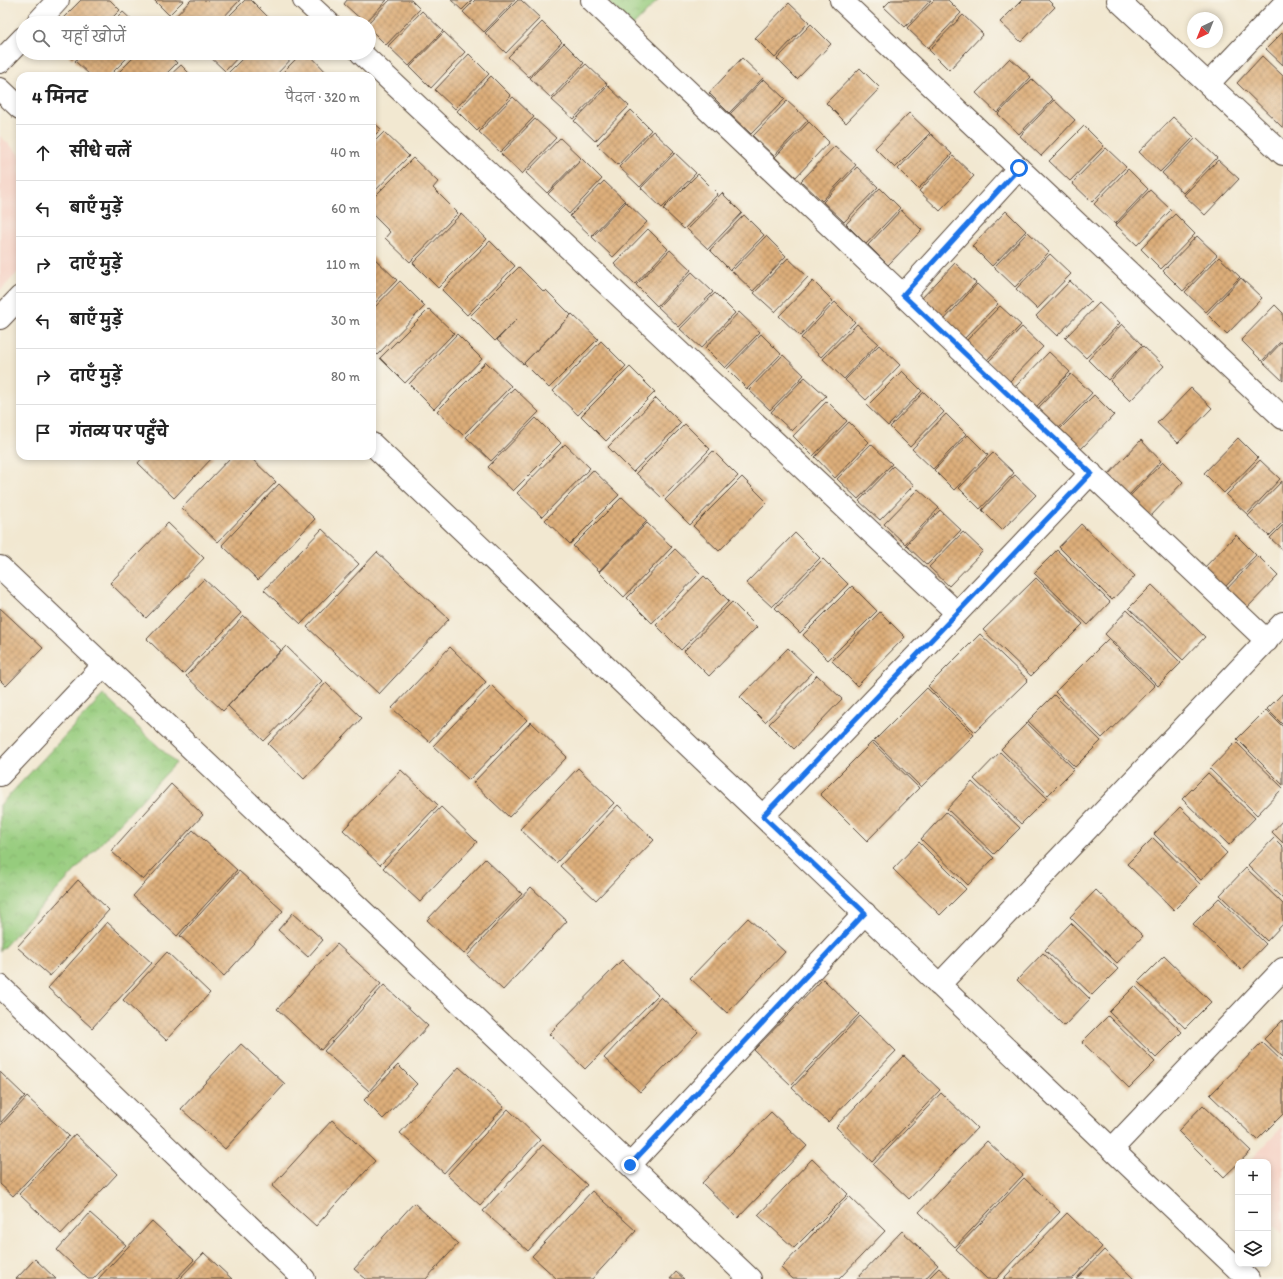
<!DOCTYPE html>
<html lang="hi">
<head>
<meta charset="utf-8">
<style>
	body { margin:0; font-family:Itim,"Playpen Sans Deva",sans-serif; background:#f6f6f6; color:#222 }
	.controls { position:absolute; right:12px; bottom:12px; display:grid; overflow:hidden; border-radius:8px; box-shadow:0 2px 6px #0003 }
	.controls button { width:36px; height:36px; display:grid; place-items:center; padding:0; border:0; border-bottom:1px solid #e0e0e0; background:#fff; color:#222; font:20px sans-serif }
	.compass { position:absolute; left:1187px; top:12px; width:36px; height:36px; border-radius:50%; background:#fff; box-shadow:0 2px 6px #0003; rotate:223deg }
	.stop { position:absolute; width:12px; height:12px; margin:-9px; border:3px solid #1a73e8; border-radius:50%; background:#fff }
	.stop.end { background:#1a73e8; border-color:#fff; box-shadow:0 1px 4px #0008 }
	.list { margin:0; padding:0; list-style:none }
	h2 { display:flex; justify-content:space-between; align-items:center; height:52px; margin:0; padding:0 16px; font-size:17px }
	h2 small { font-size:13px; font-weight:400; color:#767676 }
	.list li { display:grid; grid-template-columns:26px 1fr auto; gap:12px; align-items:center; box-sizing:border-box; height:56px; padding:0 16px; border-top:1px solid #e0e0e0 }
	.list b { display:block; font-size:15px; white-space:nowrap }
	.list em { font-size:13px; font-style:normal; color:#767676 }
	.icon { flex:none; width:22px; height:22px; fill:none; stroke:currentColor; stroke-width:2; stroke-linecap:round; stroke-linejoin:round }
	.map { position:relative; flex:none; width:1283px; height:1279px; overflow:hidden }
	.search { position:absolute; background:#fff; box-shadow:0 2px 6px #0003; left:16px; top:16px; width:360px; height:44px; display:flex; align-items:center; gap:10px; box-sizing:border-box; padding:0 14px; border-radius:22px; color:#767676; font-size:15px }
	.panel { position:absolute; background:#fff; box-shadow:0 2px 6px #0003; left:16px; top:72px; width:360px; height:388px; border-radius:12px }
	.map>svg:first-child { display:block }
	.built { fill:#f6d1c5 }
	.park { fill:url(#park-crowns); stroke:#687b4e }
	.building { fill:url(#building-cross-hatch) }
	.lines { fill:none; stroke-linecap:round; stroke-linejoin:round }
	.minor-casing { stroke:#564639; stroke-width:24 }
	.minor { stroke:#fff; stroke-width:22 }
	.route { stroke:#1a73e8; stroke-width:5 }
</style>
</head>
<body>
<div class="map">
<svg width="1283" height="1279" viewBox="0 0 1283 1279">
	<defs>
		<pattern id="park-crowns" width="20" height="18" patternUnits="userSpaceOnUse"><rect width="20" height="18" fill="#96cc7d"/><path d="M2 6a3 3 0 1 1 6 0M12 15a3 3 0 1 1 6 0" fill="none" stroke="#82af6c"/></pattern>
		<pattern id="building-cross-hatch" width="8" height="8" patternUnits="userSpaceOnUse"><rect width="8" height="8" fill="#ddae7a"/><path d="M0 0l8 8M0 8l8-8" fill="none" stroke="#b48e63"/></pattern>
	</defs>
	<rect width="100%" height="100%" fill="#f7f3e8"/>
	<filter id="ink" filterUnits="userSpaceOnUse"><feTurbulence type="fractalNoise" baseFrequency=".025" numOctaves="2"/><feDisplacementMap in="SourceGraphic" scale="8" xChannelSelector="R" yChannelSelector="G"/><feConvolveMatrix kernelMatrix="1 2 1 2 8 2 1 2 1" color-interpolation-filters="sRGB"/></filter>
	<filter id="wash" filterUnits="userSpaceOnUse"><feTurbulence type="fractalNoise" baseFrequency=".012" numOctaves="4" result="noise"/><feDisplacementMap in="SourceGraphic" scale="16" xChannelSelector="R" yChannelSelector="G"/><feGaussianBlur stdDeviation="0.9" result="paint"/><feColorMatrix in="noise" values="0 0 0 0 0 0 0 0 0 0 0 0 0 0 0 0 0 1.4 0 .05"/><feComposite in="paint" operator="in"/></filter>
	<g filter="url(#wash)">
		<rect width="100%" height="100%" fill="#f2e8d1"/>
		<!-- built -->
		<path class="built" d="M0 136 20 155V270L0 291Z
			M1283 1126V1234L1268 1220V1162H1249Z"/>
		<!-- park -->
		<path class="park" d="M606 0H658L633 26Z
			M103 695 176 763 0 951V805Z"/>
		<g id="blocks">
			<!-- building -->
			<path class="building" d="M81 0H110L120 10 107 23H58Z
				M154 0H184L169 15Z
				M191 0H240L218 23H173L171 21Z
				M245 0H251L273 22 272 23H222Z
				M347 0H387L365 23 344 4Z
				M390 0H411L420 9 386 45 369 28V23H368Z
				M451 0H472L462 10Z
				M475 0H515L484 32 463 12Z
				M518 0H521L540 18 506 53 485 33Z
				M891 0H931L905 27 884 7Z
				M934 0H948L961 13 928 48 907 28Z
				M1022 0H1048L1055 7 1021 42 1000 22Z
				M789 3 809 22 775 58 755 38Z
				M422 11 443 31 409 66 388 46Z
				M123 12 135 23H112Z
				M963 15 983 34 949 70 929 50Z
				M542 22 562 42 529 77 508 57Z
				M811 24 831 44 797 79 777 59Z
				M444 32 465 52 431 88 410 67Z
				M1283 32V65L1266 49Z
				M564 43 584 63 551 98 530 78Z
				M65 53H78L72 59Z
				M82 53H132L109 76H91L75 61Z
				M138 53H167L177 63 164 76H115Z
				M206 53H242L225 71Z
				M248 53H297L275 76H231L228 73Z
				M302 53H308L329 75 328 76H279Z
				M469 54 489 74 455 109 435 90Z
				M1262 56 1283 76V128L1237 83Z
				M742 58 763 78 729 113 709 93Z
				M1010 58 1031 77 997 113 976 93Z
				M586 64 607 84 573 119 552 100Z
				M181 65 192 76H169Z
				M860 68 880 88 846 123 826 103Z
				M491 76 511 96 477 131 457 111Z
				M764 79 785 99 751 134 730 114Z
				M1032 79 1053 99 1019 134 998 114Z
				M608 86 629 106 595 141 574 121Z
				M513 97 534 117 500 152 479 132Z
				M1054 100 1075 120 1041 156 1020 136Z
				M787 101 808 120 774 156 753 136Z
				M631 110 651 130 618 165 597 145Z
				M909 113 930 133 895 168 875 148Z
				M1173 117 1194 137 1160 172 1139 152Z
				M535 119 556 138 522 174 501 154Z
				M372 121 381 129 372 138Z
				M809 122 829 142 796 177 775 157Z
				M1084 126 1104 146 1070 181 1049 161Z
				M653 131 674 151 640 187 619 167Z
				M384 132 409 156 372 194V144Z
				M931 134 952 154 918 189 898 169Z
				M560 138 581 158 547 193 526 173Z
				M1196 138 1217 158 1183 193 1162 173Z
				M835 146 856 165 822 201 801 181Z
				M1106 148 1126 167 1092 202 1072 183Z
				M675 153 696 173 662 208 641 188Z
				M953 156 974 176 940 211 919 191Z
				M413 158 438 182 433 188 458 213 410 262 385 238 390 232 372 214V199Z
				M582 159 602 179 569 214 548 194Z
				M1218 160 1239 179 1205 215 1184 195Z
				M857 167 878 187 844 222 823 202Z
				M1128 169 1148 189 1115 224 1094 204Z
				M698 174 718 194 684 229 663 209Z
				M604 181 625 201 591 236 570 216Z
				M880 188 900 208 866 244 846 224Z
				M1150 190 1171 210 1137 245 1116 225Z
				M722 193 742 213 708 249 687 229Z
				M626 202 647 222 613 257 592 237Z
				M901 210 922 230 888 265 868 245Z
				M1006 211 1026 231 992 266 972 246Z
				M461 214 487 239 438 288 413 263Z
				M1175 214 1195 234 1161 269 1141 249Z
				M744 215 764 235 730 270 710 250Z
				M648 229 668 249 635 284 614 264Z
				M1028 232 1049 252 1015 287 994 267Z
				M766 236 786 256 753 291 732 271Z
				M1197 236 1217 255 1183 291 1163 271Z
				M490 241 515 266 467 315 442 290Z
				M670 250 691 270 657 306 636 285Z
				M1050 254 1071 274 1037 309 1016 289Z
				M372 256 397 280 372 306Z
				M1219 257 1240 277 1206 312 1185 292Z
				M788 258 808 277 775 312 754 293Z
				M955 263 976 283 942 318 922 298Z
				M519 267 544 292 546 290 571 315 523 364 497 340 517 319 495 341 470 316Z
				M692 272 713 292 679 327 658 307Z
				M1241 278 1262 298 1227 334 1207 314Z
				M400 281 425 306 377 355 372 350V310Z
				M813 281 833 301 800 336 779 316Z
				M1070 281 1091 301 1057 336 1036 316Z
				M977 284 998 304 964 339 944 320Z
				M715 293 735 313 701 348 680 329Z
				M835 302 855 322 821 357 801 338Z
				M1099 303 1120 323 1086 358 1065 338Z
				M1275 305 1283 313V339L1262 361 1241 340Z
				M1000 306 1021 325 986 361 966 341Z
				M429 309 454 333 405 383 380 358Z
				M739 312 760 332 725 368 705 348Z
				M572 314 598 339 549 388 524 363Z
				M857 324 878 343 844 379 823 359Z
				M1122 324 1142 345 1108 380 1088 360Z
				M1022 327 1043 347 1009 382 988 362Z
				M457 334 482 359 434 409 409 384Z
				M761 334 781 354 747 389 727 369Z
				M601 341 626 366 578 415 553 391Z
				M1283 341V381L1263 362Z
				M879 345 900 365 866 400 845 380Z
				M1143 346 1164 366 1130 401 1110 381Z
				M1049 352 1070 372 1036 407 1015 387Z
				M783 355 804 375 770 410 749 390Z
				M486 362 511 386 463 435 437 411Z
				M630 367 655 392 606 441 581 416Z
				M902 371 922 391 888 426 867 406Z
				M1071 374 1092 393 1058 429 1037 409Z
				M805 377 826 396 792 431 771 412Z
				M514 388 539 412 491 461 466 437Z
				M1191 388 1212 408 1178 443 1157 423Z
				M924 392 944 412 910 447 890 427Z
				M1094 395 1114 415 1080 450 1059 430Z
				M656 398 681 423 633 472 608 447Z
				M827 401 847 421 813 456 793 436Z
				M946 414 966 434 933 469 912 449Z
				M536 418 561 443 513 491 488 467Z
				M849 422 869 442 835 478 815 457Z
				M685 424 710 449 662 498 636 473Z
				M968 435 988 455 954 490 934 470Z
				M1238 438 1258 458 1224 493 1204 473Z
				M1141 440 1161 461 1128 496 1107 476Z
				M565 444 590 468 542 517 517 493Z
				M871 444 892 464 858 499 837 479Z
				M713 451 738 476 690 525 665 500Z
				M993 453 1014 473 980 509 959 488Z
				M144 456H214L174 498 138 463Z
				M232 456H249L276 482 218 542 182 508Z
				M1260 460 1280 479 1247 514 1226 495Z
				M1163 462 1183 482 1150 517 1129 497Z
				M893 466 914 485 880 520 859 501Z
				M593 470 619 495 570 544 545 520Z
				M1015 475 1036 495 1002 530 982 510Z
				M742 477 767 502 719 551 693 526Z
				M1282 481 1283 522 1269 536 1248 516Z
				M279 484 315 519 258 580 222 545Z
				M918 489 939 508 905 544 884 524Z
				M622 497 647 521 599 571 573 546Z
				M940 510 961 530 927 565 906 545Z
				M168 523 204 558 146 618 110 583Z
				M647 523 672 547 624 597 599 572Z
				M1081 524 1135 576 1112 600 1059 547Z
				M1283 525V550L1270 538Z
				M322 529 359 564 301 624 264 590Z
				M963 532 983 551 949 586 929 567Z
				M795 533 820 558 772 607 746 583Z
				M1236 535 1256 555 1222 590 1202 570Z
				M675 549 700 573 652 623 627 598Z
				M1057 550 1110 602 1088 625 1034 573Z
				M377 552 449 619 379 694 307 627Z
				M1258 556 1278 576 1244 611 1224 592Z
				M823 559 848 584 800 633 775 608Z
				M704 576 729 601 681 650 656 625Z
				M1036 578 1083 624 1031 676 983 630Z
				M204 579 241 613 183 674 147 639Z
				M1152 585 1205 637 1183 660 1129 608Z
				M852 586 877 611 828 660 803 635Z
				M732 602 757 627 709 676 684 651Z
				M0 608 43 648 6 686 0 680Z
				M1127 610 1181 663 1158 686 1105 634Z
				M880 612 905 637 857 686 832 661Z
				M244 616 281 650 223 711 186 676Z
				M980 634 1028 680 975 732 928 686Z
				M1108 639 1155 686 1102 738 1055 692Z
				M286 646 322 681 264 741 228 706Z
				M450 647 486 682 429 742 392 708Z
				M788 648 813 672 765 722 740 697Z
				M817 675 842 699 794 749 769 724Z
				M326 683 362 718 304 779 268 744Z
				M491 685 527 720 469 780 433 746Z
				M927 688 974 735 921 787 874 741Z
				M1283 693V725L1267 709Z
				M1054 695 1101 741 1075 767 1028 721Z
				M1266 710 1283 727V785L1237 739Z
				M531 722 567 757 509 817 473 783Z
				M1027 723 1074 769 1048 795 1001 749Z
				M872 742 919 788 867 841 820 794Z
				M1236 742 1283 788 1257 815 1210 769Z
				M1000 752 1047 798 1021 824 974 779Z
				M578 768 614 803 556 863 520 829Z
				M401 770 438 805 380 865 343 830Z
				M1208 773 1255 818 1229 845 1182 799Z
				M972 782 1020 828 994 854 947 809Z
				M171 784 203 815 143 880 111 851Z
				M618 805 654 840 596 900 560 866Z
				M441 807 477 842 420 902 383 868Z
				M1180 807 1227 853 1201 880 1154 834Z
				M946 812 994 858 968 885 921 839Z
				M1283 820V843L1272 832Z
				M193 830 237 870 177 936 133 896Z
				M1153 838 1200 884 1174 910 1127 864Z
				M1274 838 1283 847V899L1248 865Z
				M919 842 966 889 940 915 893 869Z
				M485 859 522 894 464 954 427 920Z
				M1246 868 1283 904V924L1267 941 1220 895Z
				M239 871 283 911 224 976 180 936Z
				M78 880 109 910 50 976 17 947Z
				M531 887 567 921 503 990 467 956Z
				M1096 890 1143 936 1117 963 1070 917Z
				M1219 898 1266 944 1241 970 1193 924Z
				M293 913 323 940 308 957 278 930Z
				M748 918 785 952 727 1013 690 978Z
				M107 922 152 963 92 1028 48 988Z
				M1071 923 1118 969 1092 995 1045 950Z
				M337 944 381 984 321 1050 277 1009Z
				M167 952 210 993 166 1040 123 1000Z
				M1043 953 1090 999 1064 1026 1017 980Z
				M1164 956 1211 1002 1185 1028 1138 982Z
				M622 960 658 995 585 1069 549 1034Z
				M823 979 859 1014 791 1085 754 1050Z
				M384 985 428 1026 369 1091 324 1051Z
				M1135 986 1182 1032 1156 1058 1109 1012Z
				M661 997 698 1032 640 1092 604 1058Z
				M860 1016 896 1051 828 1122 792 1088Z
				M1108 1016 1155 1062 1129 1088 1082 1042Z
				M1283 1020V1057L1264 1039Z
				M1262 1042 1283 1062V1114L1257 1140 1210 1095Z
				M241 1044 285 1084 225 1149 181 1109Z
				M904 1056 940 1090 872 1162 836 1127Z
				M398 1065 417 1084 383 1119 364 1100Z
				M459 1067 504 1107 444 1173 400 1133Z
				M0 1072 25 1096 0 1123Z
				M941 1093 977 1128 909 1199 873 1165Z
				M27 1097 69 1136 13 1196 0 1184V1126Z
				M1203 1105 1251 1151 1224 1177 1178 1131Z
				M508 1109 540 1140 480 1205 447 1175Z
				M771 1112 807 1146 738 1218 702 1183Z
				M332 1120 375 1161 316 1226 272 1186Z
				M75 1134 117 1174 61 1234 19 1194Z
				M987 1141 1023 1175 955 1247 919 1212Z
				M543 1145 587 1185 528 1251 483 1211Z
				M812 1159 848 1194 794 1248 758 1215Z
				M1024 1178 1060 1212 996 1279H987L956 1249Z
				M592 1191 636 1231 592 1279H557L532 1256Z
				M849 1196 885 1231 839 1279H793L781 1268Z
				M414 1203 458 1244 426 1279H366L354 1269Z
				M90 1213 126 1245 93 1279H88L57 1250Z
				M1067 1213 1102 1247 1072 1279H1003Z
				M152 1221 194 1260 176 1279H98Z
				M902 1231 938 1265 925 1279H856Z
				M1104 1250 1134 1279H1076Z
				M204 1253 232 1279H179Z
				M35 1259 56 1279H16Z
				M939 1268 951 1279H928Z
				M676 1272 684 1279H670Z"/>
		</g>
	</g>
	<g filter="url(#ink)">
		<use href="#blocks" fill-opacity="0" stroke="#564639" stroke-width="1"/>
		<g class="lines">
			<!-- minor casing -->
			<g class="minor-casing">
				<path id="minor" d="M304 0 329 23
					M592 0 1267 641
					M841 0 1283 418
					M1118 0 1283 154
					M37 23 58 0
					M361 53 957 613
					M0 62 23 38
					M1208 84 1283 5
					M0 89 20 108
					M903 295 1019 168
					M0 318 20 297
					M372 444 1248 1279
					M0 567 750 1279
					M0 775 104 665
					M763 816 1091 473
					M939 985 1283 623
					M0 986 304 1279
					M1112 1149 1283 969
					M630 1165 865 913"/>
			</g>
			<!-- minor -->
			<use href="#minor" class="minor"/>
		</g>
	</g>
	<g class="lines" filter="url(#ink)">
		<!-- route -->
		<path class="route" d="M630 1165 865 913 763 816 1091 473 903 295 1019 168"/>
	</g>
</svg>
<div class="controls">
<button>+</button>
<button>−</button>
<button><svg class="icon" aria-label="layers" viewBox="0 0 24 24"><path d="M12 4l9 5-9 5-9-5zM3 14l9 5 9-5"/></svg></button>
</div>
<svg class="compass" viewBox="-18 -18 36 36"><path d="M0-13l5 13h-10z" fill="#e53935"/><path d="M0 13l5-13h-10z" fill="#767676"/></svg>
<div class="stop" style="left:1019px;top:168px"></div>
<div class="stop end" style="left:630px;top:1165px"></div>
<div class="search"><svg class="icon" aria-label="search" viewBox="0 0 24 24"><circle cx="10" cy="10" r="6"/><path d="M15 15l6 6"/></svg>यहाँ खोजें</div>
<section class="panel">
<h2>4 मिनट<small>पैदल · 320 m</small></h2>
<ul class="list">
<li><svg class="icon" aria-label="ahead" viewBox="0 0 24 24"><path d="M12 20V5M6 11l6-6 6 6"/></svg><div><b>सीधे चलें</b></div><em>40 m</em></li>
<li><svg class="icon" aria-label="left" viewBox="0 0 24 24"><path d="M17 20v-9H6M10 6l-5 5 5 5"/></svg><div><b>बाएँ मुड़ें</b></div><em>60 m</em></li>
<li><svg class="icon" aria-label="right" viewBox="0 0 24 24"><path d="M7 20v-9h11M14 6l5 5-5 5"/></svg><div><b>दाएँ मुड़ें</b></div><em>110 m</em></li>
<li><svg class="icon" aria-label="left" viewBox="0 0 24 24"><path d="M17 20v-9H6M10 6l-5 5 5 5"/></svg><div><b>बाएँ मुड़ें</b></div><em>30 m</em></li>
<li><svg class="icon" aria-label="right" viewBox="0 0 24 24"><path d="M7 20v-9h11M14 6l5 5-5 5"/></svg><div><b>दाएँ मुड़ें</b></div><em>80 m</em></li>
<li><svg class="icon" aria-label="arrive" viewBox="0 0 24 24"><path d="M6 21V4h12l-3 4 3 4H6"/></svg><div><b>गंतव्य पर पहुँचे</b></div></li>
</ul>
</section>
</div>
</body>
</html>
